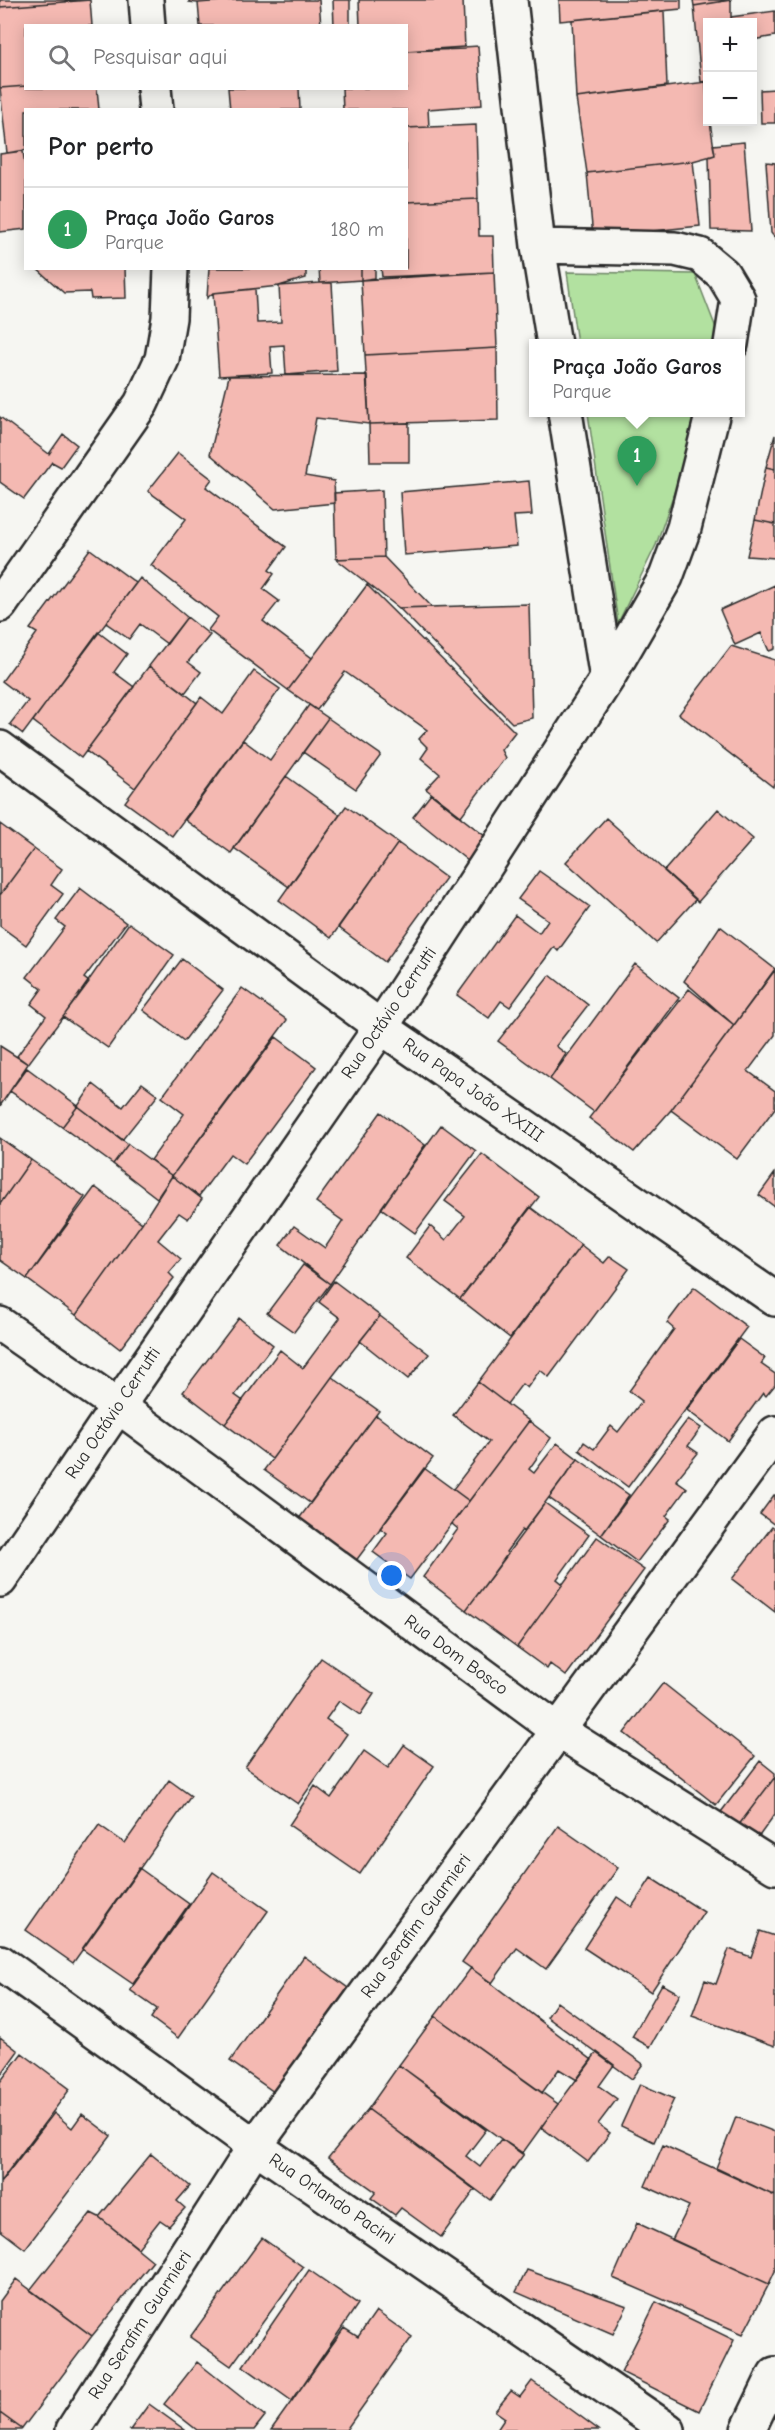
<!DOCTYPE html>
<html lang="pt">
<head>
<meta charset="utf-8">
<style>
	body { margin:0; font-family:"Comic Neue",sans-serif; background:#f6f6f6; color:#202124 }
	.controls { position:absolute; right:18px; top:18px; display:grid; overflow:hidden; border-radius:0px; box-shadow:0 3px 15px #0003 }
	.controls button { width:54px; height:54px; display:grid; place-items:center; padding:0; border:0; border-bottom:2px solid #e0e0e0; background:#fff; color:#202124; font:30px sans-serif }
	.you { position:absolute; left:392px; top:1576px; width:21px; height:21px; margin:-15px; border:4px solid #fff; border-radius:50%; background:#1a73e8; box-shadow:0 0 0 9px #1a73e833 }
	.badge { display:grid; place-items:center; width:39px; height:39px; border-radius:50%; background:#ea580c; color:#fff; font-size:20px; font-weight:700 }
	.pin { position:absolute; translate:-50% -50px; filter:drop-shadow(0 2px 3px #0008) }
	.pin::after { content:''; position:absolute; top:32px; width:21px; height:18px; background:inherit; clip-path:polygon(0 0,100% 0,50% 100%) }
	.popup { position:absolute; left:529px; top:339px; width:216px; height:78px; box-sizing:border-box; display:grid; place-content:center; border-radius:0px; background:#fff; filter:drop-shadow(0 2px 4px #0005); font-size:20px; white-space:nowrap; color:#757577 }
	.popup b { font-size:22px; color:#202124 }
	.popup::after { content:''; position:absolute; left:50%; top:100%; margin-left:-12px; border:12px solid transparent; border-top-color:#fff }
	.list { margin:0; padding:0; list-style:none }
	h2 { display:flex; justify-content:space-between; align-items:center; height:78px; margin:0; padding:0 24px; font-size:26px }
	h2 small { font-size:20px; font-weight:400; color:#757577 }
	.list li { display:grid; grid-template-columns:39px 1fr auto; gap:18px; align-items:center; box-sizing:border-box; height:84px; padding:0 24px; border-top:2px solid #e0e0e0 }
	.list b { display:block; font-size:22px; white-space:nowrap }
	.list p { margin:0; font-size:20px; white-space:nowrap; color:#757577 }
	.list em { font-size:20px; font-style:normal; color:#757577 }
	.icon { flex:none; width:33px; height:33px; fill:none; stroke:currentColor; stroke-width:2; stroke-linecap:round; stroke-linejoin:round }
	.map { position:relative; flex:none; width:775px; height:2430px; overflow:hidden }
	.search { position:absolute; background:#fff; box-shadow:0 3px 15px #0003; left:24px; top:24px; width:384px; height:66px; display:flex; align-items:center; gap:15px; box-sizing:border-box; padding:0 21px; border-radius:0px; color:#757577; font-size:22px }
	.panel { position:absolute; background:#fff; box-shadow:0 3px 15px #0003; left:24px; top:108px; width:384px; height:162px; border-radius:0px }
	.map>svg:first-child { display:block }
	.green { fill:#b2e1a0; stroke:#6e8666; stroke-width:1.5 }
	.building { fill:#f4b9b2; stroke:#2b2b2b; stroke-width:1.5 }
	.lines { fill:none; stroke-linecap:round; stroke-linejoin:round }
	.minor-casing { stroke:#2b2b2b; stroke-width:38 }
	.tertiary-casing { stroke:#2b2b2b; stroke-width:38 }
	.minor { stroke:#f6f6f2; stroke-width:33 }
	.tertiary { stroke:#f6f6f2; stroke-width:33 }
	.labels { text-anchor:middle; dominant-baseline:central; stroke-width:4.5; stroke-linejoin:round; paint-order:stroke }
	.street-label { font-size:18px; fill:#2b2b2b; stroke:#f6f6f2 }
</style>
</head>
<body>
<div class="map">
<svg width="775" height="2430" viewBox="0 0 775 2430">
	<rect width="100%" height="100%" fill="#f6f6f2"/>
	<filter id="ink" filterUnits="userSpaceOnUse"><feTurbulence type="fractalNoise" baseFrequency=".0167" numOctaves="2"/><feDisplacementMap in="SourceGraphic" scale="12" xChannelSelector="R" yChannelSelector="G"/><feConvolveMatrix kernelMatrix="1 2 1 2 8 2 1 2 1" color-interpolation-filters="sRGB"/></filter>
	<g filter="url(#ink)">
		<!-- green -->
		<path class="green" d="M567 272 695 274 716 328 713 343H577Z
			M588 413H699L697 427 656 545 618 623Z"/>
		<!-- building -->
		<path class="building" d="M0 0H88L0 7Z
			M90 0 92 26H26V86L0 88V7Z
			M189 0H226L198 3 189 2Z
			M235 0H319L321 26H200L198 3Z
			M333 0H350V26H334Z
			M359 0H463L465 49 406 51V26H360Z
			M559 0H681V9L560 21Z
			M693 0H731L694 6Z
			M731 0V22H708V81L701 82 694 6Z
			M664 11 667 86 576 98 572 20Z
			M775 11V36L752 40V22H731V17Z
			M478 46 482 105 428 109 429 127 406 128V110H343L342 88H406V51Z
			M706 82 708 122H710L715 155 693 161 587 173 576 98Z
			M26 86V88H97L99 110H26V150L7 153 0 88Z
			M228 88H299L300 110H230Z
			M775 89V123H761L760 90Z
			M476 125 478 199 406 202V128Z
			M744 142 751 231 711 230 709 157 715 155 713 145Z
			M23 151 26 175V229L0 232V154Z
			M693 161 700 226 593 237 587 173Z
			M766 162 775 163V238L771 233Z
			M478 199 479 236H493L494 272 382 277 381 268H406V202Z
			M36 268H125L126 298 91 299 90 292 64 293Z
			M209 268H306V278L279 286 213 293 207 298Z
			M319 268H361V280L320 283Z
			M361 268H375V278L361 280Z
			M494 272 497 348 365 355 361 280Z
			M320 283H332L337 371 286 375 284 345 270 346 272 373 219 376 213 293 255 289 257 323 281 322 279 286Z
			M497 348 498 420 369 424 365 355Z
			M367 375 369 424 316 418 305 476 334 481 335 503 275 509 210 454 229 376Z
			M0 417 49 454 63 434 77 445 61 467 52 462 24 499 0 482Z
			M409 423V462H370L369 424Z
			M775 435V469L766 467Z
			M178 453 212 479 206 487 286 547 269 570 274 574 263 589 279 601 263 621 312 658 288 690 208 630 218 617 151 565 186 519 148 491Z
			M766 467 775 469V524L755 520Z
			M529 481 532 515 514 516 517 546 404 555 400 492Z
			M382 490 384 557 336 559 334 493Z
			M755 520 775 524V558L747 556Z
			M90 549 136 583 23 734 10 724 28 701 2 681 37 633 30 629Z
			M384 557 432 607 399 608 336 559Z
			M140 578 187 617 167 644 140 624 129 639 106 623Z
			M367 585 515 732 501 750 505 758 461 816 426 789 440 774 421 758 428 748 419 739 427 730 345 672 317 710 288 690Z
			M775 585V649L769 651 761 633 735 645 720 610Z
			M529 604 532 718 512 723 399 608Z
			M187 617 210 635 188 662 201 672 185 693 149 666Z
			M98 632 127 654 114 672 134 687 81 758 33 721Z
			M731 646 775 660V779L773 787 679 714Z
			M149 666 197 703 135 788 86 751Z
			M254 671 280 689 172 836 125 802 201 697 223 714Z
			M309 705 328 718 231 853 185 820 243 740 270 760Z
			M328 718 381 755 356 789 303 752Z
			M286 776 340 815 289 887 234 848Z
			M431 794 486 837 468 861 413 817Z
			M346 806 398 843 331 938 279 900Z
			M718 809 753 839 698 902 664 871Z
			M606 818 696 899 656 943 566 862Z
			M0 824 34 849 0 895Z
			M398 843 446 878 385 962 338 927Z
			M34 849 62 869 51 885 63 894 26 945 0 926V895Z
			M539 871 590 907 558 951 554 947 510 1007 501 1001 489 1018 457 995 515 915 539 933 548 920 518 899Z
			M80 888 126 923 84 978 89 982 28 1064 17 1056 46 1016 31 1004 42 989 27 977 65 927 56 920Z
			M129 923 174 955 108 1048 63 1017Z
			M720 926 775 969 734 1025 684 981Z
			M182 959 223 990 184 1041 143 1010Z
			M635 964 679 998 594 1112 550 1079Z
			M775 970V1035L748 1071 775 1091V1108L737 1159 671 1110Z
			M550 975 588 1005 556 1046 566 1054 550 1079 498 1041Z
			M242 988 287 1020 172 1176 151 1160 184 1114 162 1097Z
			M689 989 734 1025 671 1110 634 1152 589 1118Z
			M276 1037 316 1067 244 1164 230 1154 199 1196 172 1176Z
			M0 1046 28 1064 0 1106Z
			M27 1068 78 1106 62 1127 10 1091Z
			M142 1083 158 1095 122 1140 78 1106 93 1084 123 1107Z
			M78 1106 128 1144 113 1164 62 1127Z
			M381 1112 425 1145 330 1284 280 1245 294 1226 325 1248 343 1221 316 1202Z
			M441 1125 476 1151 415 1233 381 1208Z
			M0 1138 31 1160 0 1204Z
			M128 1144 172 1176 157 1198 113 1164Z
			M482 1154 539 1197 460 1299 406 1258 430 1226 446 1240 465 1216 445 1201Z
			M31 1160 85 1197 27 1279 0 1260V1204Z
			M775 1173V1207L759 1195Z
			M172 1176 202 1199 188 1219 179 1213 158 1240 181 1259 169 1273 174 1278 120 1349 76 1315 142 1223Z
			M95 1187 142 1223 76 1315 27 1279Z
			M530 1207 581 1245 510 1338 460 1299Z
			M581 1245 604 1263 610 1256 629 1269 549 1377 540 1370 527 1388 522 1384 507 1404 478 1382Z
			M303 1265 330 1284 294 1332 267 1313Z
			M334 1281 380 1316 332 1377 272 1459 225 1424 280 1350 303 1368 340 1318 319 1302Z
			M694 1287 747 1327 628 1487 579 1450 584 1442 594 1449 611 1426 618 1432 642 1401 629 1391 674 1329 667 1323Z
			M380 1316 429 1354 408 1379 360 1341Z
			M239 1318 273 1345 235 1395 243 1401 225 1424 183 1392Z
			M739 1339 765 1358 761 1364 775 1374V1385L766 1396 763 1393 728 1441 687 1410Z
			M332 1377 379 1411 310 1503 264 1470Z
			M478 1382 529 1421 469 1501 453 1489 489 1442 453 1415Z
			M376 1415 433 1458 355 1562 298 1520Z
			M688 1419 701 1428 688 1446 698 1453 676 1480 687 1488 666 1516 670 1519 637 1562 601 1535Z
			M529 1421 551 1438 529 1469 534 1473 557 1443 578 1459 523 1532 522 1530 506 1552 508 1554 466 1610 423 1577 458 1529 452 1524Z
			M578 1459 629 1495 601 1535 549 1498Z
			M424 1468 469 1501 410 1579 373 1552 387 1533 380 1528Z
			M774 1495H775V1525L760 1514Z
			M545 1503 589 1535 557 1579 563 1584 517 1647 466 1610Z
			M772 1527 775 1529V1612L732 1579Z
			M597 1537 644 1570 566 1676 550 1664 547 1669 517 1647Z
			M321 1658 374 1694 360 1715 339 1701 326 1719 347 1734 298 1804 245 1767Z
			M663 1683 755 1756 716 1805 624 1733Z
			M404 1745 434 1766 360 1874 289 1825 315 1786 331 1798 364 1751 388 1768Z
			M760 1761 775 1773V1777L738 1826 721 1812Z
			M775 1777V1814L757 1839 738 1826Z
			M169 1780 191 1796 73 1963 26 1930 99 1825 125 1843Z
			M558 1826 618 1868 546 1969 517 1948 492 1983 462 1962Z
			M139 1868 189 1904 133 1984 82 1949Z
			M213 1872 268 1911 178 2038 151 2018 157 2009 130 1990Z
			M651 1878 704 1912 651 1992 584 1948 617 1897 632 1907Z
			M760 1931 775 1936V2046L692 2016 705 1980 716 1984 729 1949 751 1957Z
			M304 1956 348 1988 274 2092 230 2061Z
			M471 1968 592 2060 577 2080 559 2069 542 2093 435 2016Z
			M662 1984 680 1994 650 2047 632 2037Z
			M557 2002 643 2064 632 2079 547 2017Z
			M435 2016 558 2104 522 2154 399 2065Z
			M0 2037 18 2051 0 2076Z
			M597 2052 614 2065 599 2086 617 2099 598 2124 610 2133 588 2162 541 2127Z
			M22 2053 70 2089 0 2182V2082Z
			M399 2065 486 2130 466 2156 480 2167 501 2139 524 2154 490 2200 368 2109Z
			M640 2084 674 2099 654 2142 621 2126Z
			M368 2109 475 2190 441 2237 401 2208 395 2215 371 2198 376 2192 328 2158Z
			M54 2113 72 2128 82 2114 111 2136 25 2249 0 2230V2183Z
			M736 2117 775 2132V2196L716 2168Z
			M663 2145 775 2196V2271L769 2284 672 2240 689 2206 645 2186Z
			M151 2154 190 2186 177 2201 185 2208 169 2226 160 2220 138 2248 99 2217Z
			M91 2213 99 2217 153 2261 92 2336 30 2290Z
			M637 2223 769 2284 743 2334 613 2278Z
			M262 2238 303 2267 231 2366 190 2337Z
			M309 2270 358 2304 292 2401 243 2366Z
			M527 2270 627 2306 613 2334 516 2292Z
			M16 2279 92 2336 22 2429 0 2413V2301Z
			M656 2302 734 2340 699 2411 621 2372Z
			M376 2311 412 2337 346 2430H271L344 2328 358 2337Z
			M197 2362 265 2416 254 2430H197L164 2404Z
			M532 2381 599 2430H497L505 2418 495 2411 511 2391 520 2397Z
			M149 2404 185 2430H130Z
			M0 2413 22 2429 21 2430H0Z"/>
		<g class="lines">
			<!-- minor casing -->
			<g class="minor-casing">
				<path id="minor" d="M146 0 148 26
					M510 0 538 246 554 344
					M154 88 156 110
					M538 246 675 249 700 255 723 274 738 299 731 344
					M565 412 607 679
					M0 605 141 404 162 359 169 318 171 268
					M0 748 381 1027 775 1299
					M0 1324 118 1406 559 1731 775 1867
					M0 1580 118 1406 381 1027 607 679 666 577 684 528 713 412
					M0 1962 255 2146 668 2430
					M73 2430 255 2146 775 1433"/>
			</g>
			<!-- tertiary casing -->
			<g class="tertiary-casing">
				<path id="tertiary" d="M748 2430 775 2374"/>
			</g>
			<!-- minor -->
			<use href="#minor" class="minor"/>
			<!-- tertiary -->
			<use href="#tertiary" class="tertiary"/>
		</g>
	</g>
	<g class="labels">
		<!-- street labels -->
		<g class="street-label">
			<text transform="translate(389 1013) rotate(-56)">Rua Octávio Cerrutti</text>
			<text transform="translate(473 1090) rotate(35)">Rua Papa João XXIII</text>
			<text transform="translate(113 1413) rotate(-56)">Rua Octávio Cerrutti</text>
			<text transform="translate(456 1655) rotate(36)">Rua Dom Bosco</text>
			<text transform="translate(416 1926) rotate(-54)">Rua Serafim Guarnieri</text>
			<text transform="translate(332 2199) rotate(34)">Rua Orlando Pacini</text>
			<text transform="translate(140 2325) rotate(-57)">Rua Serafim Guarnieri</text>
		</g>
	</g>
</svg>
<div class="controls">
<button>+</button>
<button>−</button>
</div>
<div class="you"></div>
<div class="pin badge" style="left:637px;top:486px;background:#2e9e5b">1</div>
<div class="popup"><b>Praça João Garos</b>Parque</div>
<div class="search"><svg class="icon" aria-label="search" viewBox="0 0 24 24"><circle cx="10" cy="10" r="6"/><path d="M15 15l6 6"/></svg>Pesquisar aqui</div>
<section class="panel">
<h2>Por perto<small></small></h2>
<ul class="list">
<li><span class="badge" style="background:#2e9e5b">1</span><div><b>Praça João Garos</b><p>Parque</p></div><em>180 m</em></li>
</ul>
</section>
</div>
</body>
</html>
